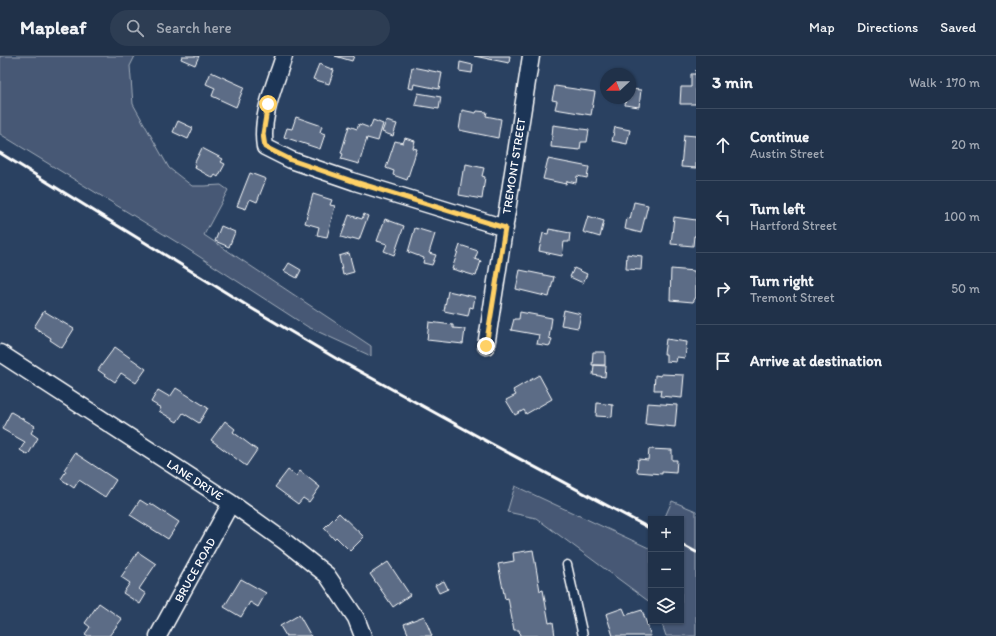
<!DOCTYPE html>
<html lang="en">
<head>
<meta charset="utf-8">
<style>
	body { margin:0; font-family:Itim,sans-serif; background:#2d3d53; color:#f1f3f6 }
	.controls { position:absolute; right:12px; bottom:12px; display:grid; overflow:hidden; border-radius:0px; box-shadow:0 1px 3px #0004 }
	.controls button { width:36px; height:36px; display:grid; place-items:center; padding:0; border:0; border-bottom:1px solid #3d4c61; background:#203149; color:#f1f3f6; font:20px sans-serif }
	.compass { position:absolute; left:600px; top:12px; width:36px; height:36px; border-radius:50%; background:#203149; box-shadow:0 1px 3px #0004; rotate:248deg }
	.stop { position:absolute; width:12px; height:12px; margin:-9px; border:3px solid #ffd166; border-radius:50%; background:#fff }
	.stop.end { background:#ffd166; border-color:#fff; box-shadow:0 1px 4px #0008 }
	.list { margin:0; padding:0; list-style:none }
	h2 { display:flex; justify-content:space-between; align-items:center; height:52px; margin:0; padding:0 16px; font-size:17px }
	h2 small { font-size:13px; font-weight:400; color:#a2a9b4 }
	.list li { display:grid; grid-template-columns:26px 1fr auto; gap:12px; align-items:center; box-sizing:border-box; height:72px; padding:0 16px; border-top:1px solid #3d4c61 }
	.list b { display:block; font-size:15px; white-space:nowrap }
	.list p { margin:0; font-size:13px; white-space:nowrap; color:#a2a9b4 }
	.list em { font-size:13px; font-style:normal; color:#a2a9b4 }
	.icon { flex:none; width:22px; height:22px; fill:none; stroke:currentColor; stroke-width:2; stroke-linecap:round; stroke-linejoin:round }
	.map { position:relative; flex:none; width:696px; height:580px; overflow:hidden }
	header { display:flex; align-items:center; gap:24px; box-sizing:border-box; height:56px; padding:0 20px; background:#203149; border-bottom:1px solid #3d4c61 }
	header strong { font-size:19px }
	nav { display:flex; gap:22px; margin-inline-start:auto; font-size:14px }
	.search { width:280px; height:36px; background:#2d3d53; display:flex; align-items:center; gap:10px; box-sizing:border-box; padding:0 14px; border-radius:22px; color:#a2a9b4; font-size:15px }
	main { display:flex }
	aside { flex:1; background:#203149 }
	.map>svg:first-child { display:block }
	.green { fill:#465975; stroke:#a2acba }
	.building { fill:#5b6c86; stroke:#fff }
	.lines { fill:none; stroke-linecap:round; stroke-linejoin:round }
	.service-casing { stroke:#fff; stroke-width:11 }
	.minor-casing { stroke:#fff; stroke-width:19 }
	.service { stroke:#1d3557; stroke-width:8 }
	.minor { stroke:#1d3557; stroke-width:16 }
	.rail { stroke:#fff; stroke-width:3 }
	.route { stroke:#ffd166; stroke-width:5 }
	.labels { text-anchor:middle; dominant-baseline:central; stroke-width:3; stroke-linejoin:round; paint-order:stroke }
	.street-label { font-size:12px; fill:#fff; stroke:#1d3557 }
</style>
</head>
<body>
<header>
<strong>Mapleaf</strong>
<div class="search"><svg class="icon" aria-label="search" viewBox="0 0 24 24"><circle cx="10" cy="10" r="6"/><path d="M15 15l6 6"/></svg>Search here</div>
<nav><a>Map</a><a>Directions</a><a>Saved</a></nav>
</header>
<main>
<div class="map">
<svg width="696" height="580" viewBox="0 0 696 580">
	<rect width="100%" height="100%" fill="#2a4161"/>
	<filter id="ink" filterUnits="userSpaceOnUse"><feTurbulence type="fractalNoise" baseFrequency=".025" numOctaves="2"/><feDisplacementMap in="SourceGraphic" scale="8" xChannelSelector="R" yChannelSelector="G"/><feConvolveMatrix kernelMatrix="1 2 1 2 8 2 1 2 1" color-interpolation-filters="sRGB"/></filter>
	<g filter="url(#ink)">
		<!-- green -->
		<path class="green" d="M0 0H135L130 10 133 48 169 112 192 130H204L221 129 228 134 204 179 371 290V300L308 271 183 190 0 78Z
			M515 430 651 493V547L536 462 507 456Z
			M672 445 696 455V580H666L661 565H681V463H664Z"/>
		<!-- building -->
		<path class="building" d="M182 0H199L195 9 181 3Z
			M335 0H354L352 5Z
			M474 0H510L509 7Z
			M460 6 473 9 472 17 459 15Z
			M319 8 334 14 329 28 313 23Z
			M412 11 442 17 439 33 414 28 413 33 408 32Z
			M696 14V48H680L681 31H691V18H696Z
			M211 16 244 31 236 51 212 40 215 32 206 28Z
			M555 30 595 36 591 59 555 53 557 45 552 44Z
			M630 33 641 34 639 51 625 49 626 42H630Z
			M418 37 441 41 439 53 415 49Z
			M462 54 476 57 477 55 487 56 486 60 501 63 498 82 459 74Z
			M296 61 322 70 320 76 325 78 320 93 284 81 287 72 292 73Z
			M373 64 383 68 378 85 367 82 359 108 341 103 343 98 341 97 349 70 357 73 359 68 370 72Z
			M178 65 193 72 188 83 173 76Z
			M386 65 397 68 393 80 382 76Z
			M553 69 589 74 587 86H581L580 94 551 91Z
			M615 71 630 74 627 88 612 85Z
			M684 79 696 80V112L681 111Z
			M405 82 415 85 413 92 417 93 407 124 393 119 394 115 386 112 395 85 403 87Z
			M202 92 223 103 221 106 225 108 218 121 215 119 213 122 195 112 196 109 194 108Z
			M548 103 589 111 587 122 577 120 576 127 567 125 566 128 543 123Z
			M466 108 484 112 482 120 485 121 482 143 459 139 463 115H465Z
			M250 117 266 123 257 146 250 143 246 153 237 150Z
			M313 138 332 144 330 149 335 150 327 181 317 179 319 171 305 167Z
			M634 146 648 149 641 177 625 173 627 162 630 163Z
			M364 158 368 160 359 184 352 182 351 184 341 181 349 159 362 163Z
			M588 160 604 165 600 181 583 176Z
			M674 161 696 164V180H694L693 190 671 188Z
			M385 163 404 170 394 199 384 195 387 188 377 185Z
			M221 170 235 176 229 191 215 185Z
			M415 172 435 178 429 197 436 199 432 209 423 207 424 202 408 196Z
			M549 173 570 177 569 186H564L562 200 539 195 543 177 548 178Z
			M460 189 478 195 475 203 481 205 476 220 452 213Z
			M349 197 354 216 343 219 339 200Z
			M627 198 642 200 641 214 626 213Z
			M289 207 301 214 297 222 284 215Z
			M574 212 587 218 583 227 570 221Z
			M671 213 694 215 696 219V241L693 246 670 244Z
			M520 214 554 221 549 241 516 233Z
			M448 235 475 241 473 252 470 251 468 260 444 255Z
			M564 254 581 258 578 272 561 269Z
			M44 255 74 273 62 292 50 284 51 282 34 271Z
			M520 256 552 262 549 282 552 283 550 290 537 288 539 279 511 274 514 263H519Z
			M429 266 453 269V272L465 273 463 288 427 284Z
			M666 283 687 286 685 302 677 301 676 306 666 305V298H664Z
			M115 291 146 313 136 327 121 317 115 326 98 314Z
			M593 296H605V309H592Z
			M594 309 606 310 605 321 593 319Z
			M661 318 684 319 682 342 660 340 661 334H654L655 319 661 320Z
			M539 319 552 343 526 358 524 354 515 359 506 344 516 339 513 334Z
			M176 332 208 352 199 367 183 357 177 366 159 355 161 352 151 346 158 334 170 341Z
			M597 347 613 349 612 361 596 360Z
			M647 347 677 349 675 371 645 368Z
			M11 356 35 370 31 377 38 382 28 399 20 394 25 386 2 373Z
			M225 365 235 373 233 376 257 394 246 410 211 384Z
			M649 393 672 394V404H677L676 417 662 416V418L637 416 638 403 648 404Z
			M75 397 116 424 105 441 79 424 74 432 61 423 66 415 64 414Z
			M288 414 296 420 300 415 320 431 309 446 303 442 298 448 275 431Z
			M140 444 148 449 150 447 179 466 168 483 130 459Z
			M339 457 364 481 350 495 336 481 334 483 324 472Z
			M533 494 540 535 543 534 549 567 553 566 555 580H520L519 574H514L508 542 505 543 498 508 514 505 513 497Z
			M138 496 156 508 139 533 146 538 140 548 123 537 130 527 121 521Z
			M388 506 410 539 393 551 370 518Z
			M241 523 266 537 258 551 250 546 241 561 224 551Z
			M444 525 448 533 439 537 435 529Z
			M99 547 122 563 109 580H88L85 578 90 571 85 567Z
			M623 552 626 559 642 554 651 580H613L606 558Z
			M299 559 311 580H286L280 570Z
			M424 560 432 580H409L404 568Z"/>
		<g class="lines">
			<!-- service casing -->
			<g class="service-casing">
				<path id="service" d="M567 509 583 580"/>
			</g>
			<!-- minor casing -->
			<g class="minor-casing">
				<path id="minor" d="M284 0C275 29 260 60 265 91L291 104 355 126 505 172
					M486 290 531 0
					M0 297 231 447 284 485 327 519 356 562 363 580
					M158 580 231 447"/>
			</g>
			<!-- service -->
			<use href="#service" class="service"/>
			<!-- minor -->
			<use href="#minor" class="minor"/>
			<!-- rail -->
			<path class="rail" d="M0 97 251 252 337 303 490 387 651 473
				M681 488 696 496"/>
		</g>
	</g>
	<g class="lines" filter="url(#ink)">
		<!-- route -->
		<path class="route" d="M268 48 263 78 265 91 291 104 355 126 505 172 486 290"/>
	</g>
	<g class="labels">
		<!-- street labels -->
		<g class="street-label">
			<text transform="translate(514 110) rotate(-81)">TREMONT STREET</text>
			<text transform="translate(195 424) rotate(33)">LANE DRIVE</text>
			<text transform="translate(195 514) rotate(-61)">BRUCE ROAD</text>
		</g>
	</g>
</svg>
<div class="controls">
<button>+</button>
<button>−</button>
<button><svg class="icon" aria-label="layers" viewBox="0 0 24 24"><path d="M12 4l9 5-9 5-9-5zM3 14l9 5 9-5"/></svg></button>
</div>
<svg class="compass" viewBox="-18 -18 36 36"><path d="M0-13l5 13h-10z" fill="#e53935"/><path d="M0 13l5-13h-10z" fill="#a2a9b4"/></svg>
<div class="stop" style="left:268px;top:48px"></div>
<div class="stop end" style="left:486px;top:290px"></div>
</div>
<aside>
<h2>3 min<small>Walk · 170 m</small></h2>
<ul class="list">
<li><svg class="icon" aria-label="ahead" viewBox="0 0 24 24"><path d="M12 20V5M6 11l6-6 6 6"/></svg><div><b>Continue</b><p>Austin Street</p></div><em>20 m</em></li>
<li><svg class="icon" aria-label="left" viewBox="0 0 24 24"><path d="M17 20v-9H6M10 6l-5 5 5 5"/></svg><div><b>Turn left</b><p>Hartford Street</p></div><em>100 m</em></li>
<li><svg class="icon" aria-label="right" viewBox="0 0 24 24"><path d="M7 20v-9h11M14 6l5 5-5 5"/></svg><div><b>Turn right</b><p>Tremont Street</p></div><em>50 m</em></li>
<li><svg class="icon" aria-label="arrive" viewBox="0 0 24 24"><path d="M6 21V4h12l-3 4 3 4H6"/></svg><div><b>Arrive at destination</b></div></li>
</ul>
</aside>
</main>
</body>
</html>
